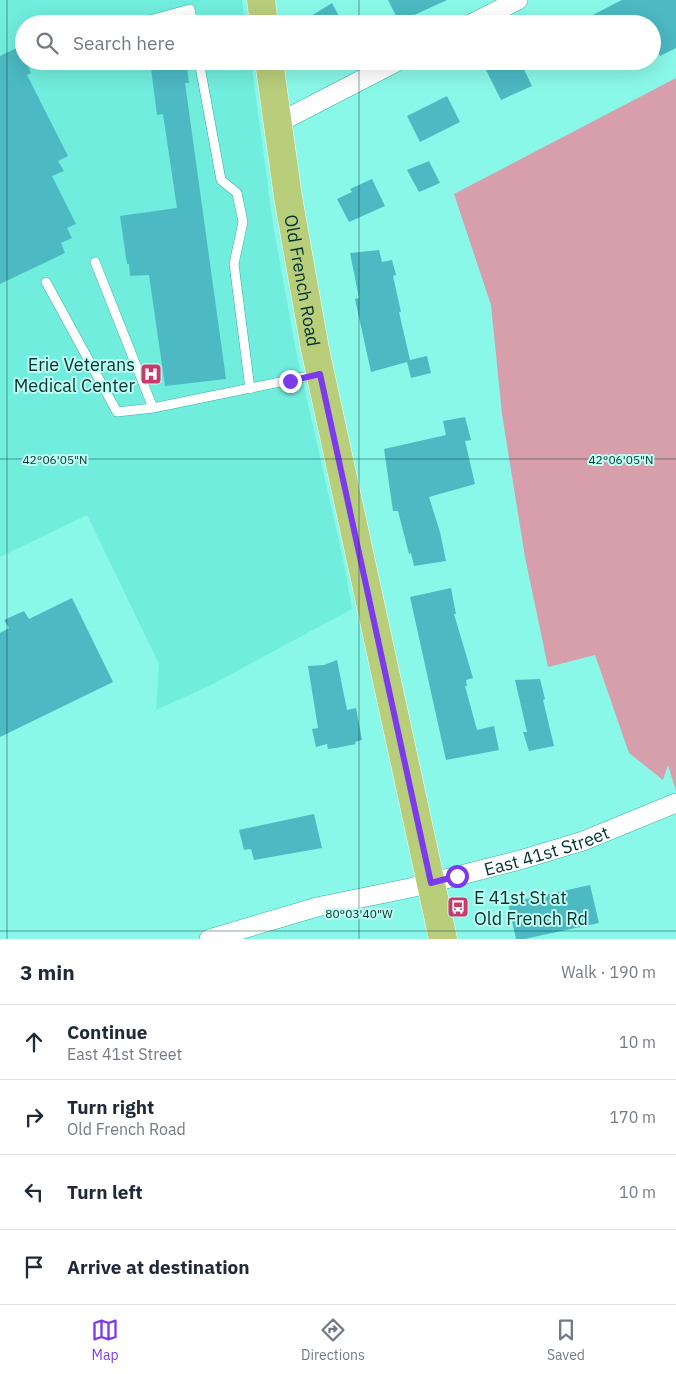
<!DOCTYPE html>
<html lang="en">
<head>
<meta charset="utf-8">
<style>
	body { margin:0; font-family:"IBM Plex Sans",sans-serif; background:#f6f6f7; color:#1f2937 }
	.stop { position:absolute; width:15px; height:15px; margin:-11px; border:4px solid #7c3aed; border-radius:50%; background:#fff }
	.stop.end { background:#7c3aed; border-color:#fff; box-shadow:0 1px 5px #0008 }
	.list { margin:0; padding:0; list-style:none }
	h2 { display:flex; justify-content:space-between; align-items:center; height:65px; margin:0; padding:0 20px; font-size:21px }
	h2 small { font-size:16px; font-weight:400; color:#747a83 }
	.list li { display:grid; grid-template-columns:32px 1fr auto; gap:15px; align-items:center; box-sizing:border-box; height:75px; padding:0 20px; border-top:1px solid #e0e1e3 }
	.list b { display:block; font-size:19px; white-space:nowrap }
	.list p { margin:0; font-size:16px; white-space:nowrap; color:#747a83 }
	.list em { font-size:16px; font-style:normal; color:#747a83 }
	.icon { flex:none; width:28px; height:28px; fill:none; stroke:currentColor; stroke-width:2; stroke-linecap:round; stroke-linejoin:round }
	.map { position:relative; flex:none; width:676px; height:939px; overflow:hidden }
	.search { position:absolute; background:#fff; box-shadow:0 5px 20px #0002; left:15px; right:15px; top:15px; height:55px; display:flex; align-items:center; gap:12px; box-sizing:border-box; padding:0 18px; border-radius:28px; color:#747a83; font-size:19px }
	.sheet { height:365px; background:#fff }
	nav { display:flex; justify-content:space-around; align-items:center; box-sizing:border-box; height:70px; border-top:1px solid #e0e1e3; background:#fff; font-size:14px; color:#747a83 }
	nav a { display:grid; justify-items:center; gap:2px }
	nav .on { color:#7c3aed }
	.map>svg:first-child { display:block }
	.built { fill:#71eddd }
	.green { fill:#d79eab }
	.building { fill:#4cb9c3 }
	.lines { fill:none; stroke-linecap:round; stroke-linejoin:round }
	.lane-casing { stroke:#39aea0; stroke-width:10 }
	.street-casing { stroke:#39aea0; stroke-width:20 }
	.primary-casing { stroke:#fff; stroke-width:29 }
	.lane { stroke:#fff; stroke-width:9 }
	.street { stroke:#fff; stroke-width:19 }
	.primary { stroke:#b8ce7b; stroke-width:28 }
	.route { stroke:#7c3aed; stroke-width:6 }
	.ticks { fill:none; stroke:#00332e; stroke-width:1; stroke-opacity:0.45 }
	.labels { text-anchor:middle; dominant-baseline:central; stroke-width:4; stroke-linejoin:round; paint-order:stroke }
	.street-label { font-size:18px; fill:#00332e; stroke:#bffdf3 }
	.poi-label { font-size:18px; fill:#00332e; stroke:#bffdf3; text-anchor:end }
	.ticks-label { font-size:12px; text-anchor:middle; fill:#00332e; stroke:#bffdf3; stroke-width:4; stroke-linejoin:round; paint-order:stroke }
</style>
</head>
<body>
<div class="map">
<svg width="676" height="939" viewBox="0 0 676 939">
	<rect width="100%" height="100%" fill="#8af8e8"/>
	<!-- built -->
	<path class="built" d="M0 0H242L245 24H24V61H251L273 224 295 346 345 568 352 609 209 686 156 710 159 664 87 515 0 557Z"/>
	<!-- green -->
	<path class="green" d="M676 78V791L668 765 663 780 629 753 595 655 548 667 525 557 502 414 491 305 454 194Z"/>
	<!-- building -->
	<path class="building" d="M388 0H447L399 22Z
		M622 0H676V48L660 56 652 42V24H575Z
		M332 3 343 24H298Z
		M19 47 24 61H26L31 73 27 75 68 156 58 161 64 171 52 176 76 224 67 228 72 238 61 243 65 253 0 284V56Z
		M150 61H186L189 83H185L226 379 165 386 149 275 130 276 129 264H127L120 216 177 208 163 114 157 115Z
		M503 61H520L532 86 501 100 486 70Z
		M447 96 460 122 420 142 407 116Z
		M429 161 440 183 419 192 407 170Z
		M372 179 385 206 349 222 337 199 352 192 350 189Z
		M379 250 382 262 392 260 396 275 393 276 401 312H399L410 360 427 356 431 373 411 378 407 362 371 372 355 299 359 298 350 253Z
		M465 417 471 440 465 441 475 484 429 497 440 532 446 561 414 566 411 553 409 554 398 511H393L384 449 446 435 443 421Z
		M451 588 456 614H454L473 678 466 680 467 686H465L477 730 494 726 499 750 446 760 410 597Z
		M72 598 113 682 0 737V633L9 628 4 620 24 611 29 619Z
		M337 660 347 710 356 708 362 740 355 742 356 744 336 748 328 749 327 744 316 747 312 729 318 728 308 666 324 665Z
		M540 679 545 699 543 700 554 746 529 751 523 732H527L515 680Z
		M314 814 322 848 254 860 251 849 244 850 239 830Z
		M590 885 599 923 524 939H516L508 903Z"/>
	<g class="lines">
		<!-- lane casing -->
		<g class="lane-casing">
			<path id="lane" d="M135 24 190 9 193 24
				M199 61 221 180 237 193 243 222 234 264 250 389
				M95 262 153 408 319 374
				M46 282 117 412 153 408"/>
		</g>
		<!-- street casing -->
		<g class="street-casing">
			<g id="street">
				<path d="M471 24 518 0"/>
				<path d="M278 123 398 61"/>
				<path id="s1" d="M209 939 317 907 410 888 520 860 583 841 676 803"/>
			</g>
		</g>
		<!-- primary casing -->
		<g class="primary-casing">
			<g id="primary">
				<path d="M261 0 264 24"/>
				<path id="s2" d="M269 61 288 197 315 349 443 939"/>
			</g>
		</g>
		<!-- lane -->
		<use href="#lane" class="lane"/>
		<!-- street -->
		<use href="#street" class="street"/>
		<!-- primary -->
		<use href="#primary" class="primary"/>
	</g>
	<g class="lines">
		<!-- route -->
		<path class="route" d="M290 381 320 374 431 883 457 876"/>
	</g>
	<!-- ticks -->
	<path class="ticks" d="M7 0V939M359 0V24M359 61V939M0 459H676M0 931H676"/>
	<!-- icons -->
	<defs>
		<g id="hospital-square" transform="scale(1.125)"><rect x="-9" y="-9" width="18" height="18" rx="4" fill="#c73a6b" stroke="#bffdf3"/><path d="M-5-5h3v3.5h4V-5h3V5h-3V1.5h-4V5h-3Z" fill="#fff"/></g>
		<g id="bus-square" transform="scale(1.125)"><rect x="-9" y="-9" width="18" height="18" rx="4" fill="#c73a6b" stroke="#bffdf3"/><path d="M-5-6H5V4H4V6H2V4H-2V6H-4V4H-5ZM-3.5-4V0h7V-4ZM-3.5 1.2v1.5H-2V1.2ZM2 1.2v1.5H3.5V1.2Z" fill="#fff"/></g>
	</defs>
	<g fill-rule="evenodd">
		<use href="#hospital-square" x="151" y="374"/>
		<use href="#bus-square" x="458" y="907"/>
	</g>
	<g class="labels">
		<!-- street labels -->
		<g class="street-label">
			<text stroke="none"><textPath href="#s2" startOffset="222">Old French Road</textPath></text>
			<text stroke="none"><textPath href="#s1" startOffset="349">East 41st Street</textPath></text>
		</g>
		<!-- poi labels -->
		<g class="poi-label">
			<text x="135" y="364">Erie Veterans<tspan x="135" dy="21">Medical Center</tspan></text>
			<text x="474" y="897" text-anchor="start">E 41st St at<tspan x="474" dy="21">Old French Rd</tspan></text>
		</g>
	</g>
	<g class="ticks-label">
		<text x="55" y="464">42°06'05"N</text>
		<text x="621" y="464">42°06'05"N</text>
		<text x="359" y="918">80°03'40"W</text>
	</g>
</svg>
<div class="stop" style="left:457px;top:876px"></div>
<div class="stop end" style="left:290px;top:381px"></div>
<div class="search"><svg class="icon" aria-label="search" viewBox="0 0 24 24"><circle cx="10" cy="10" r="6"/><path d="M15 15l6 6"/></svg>Search here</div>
</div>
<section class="sheet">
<h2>3 min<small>Walk · 190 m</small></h2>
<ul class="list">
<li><svg class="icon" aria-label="ahead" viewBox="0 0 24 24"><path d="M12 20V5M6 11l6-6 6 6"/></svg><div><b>Continue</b><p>East 41st Street</p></div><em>10 m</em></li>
<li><svg class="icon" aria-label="right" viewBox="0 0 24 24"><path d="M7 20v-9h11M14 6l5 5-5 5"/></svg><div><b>Turn right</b><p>Old French Road</p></div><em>170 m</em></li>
<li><svg class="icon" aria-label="left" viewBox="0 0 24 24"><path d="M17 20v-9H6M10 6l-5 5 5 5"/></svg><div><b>Turn left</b></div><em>10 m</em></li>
<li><svg class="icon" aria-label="arrive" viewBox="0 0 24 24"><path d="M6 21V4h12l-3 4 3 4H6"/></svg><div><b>Arrive at destination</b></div></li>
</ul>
</section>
<nav>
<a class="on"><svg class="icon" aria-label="map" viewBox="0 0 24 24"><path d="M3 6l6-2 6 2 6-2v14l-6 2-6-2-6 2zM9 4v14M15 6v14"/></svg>Map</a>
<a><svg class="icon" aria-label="directions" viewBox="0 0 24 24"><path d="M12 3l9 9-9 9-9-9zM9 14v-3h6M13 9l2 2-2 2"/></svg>Directions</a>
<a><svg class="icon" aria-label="saved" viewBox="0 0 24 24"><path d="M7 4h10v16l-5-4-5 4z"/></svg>Saved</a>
</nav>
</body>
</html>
